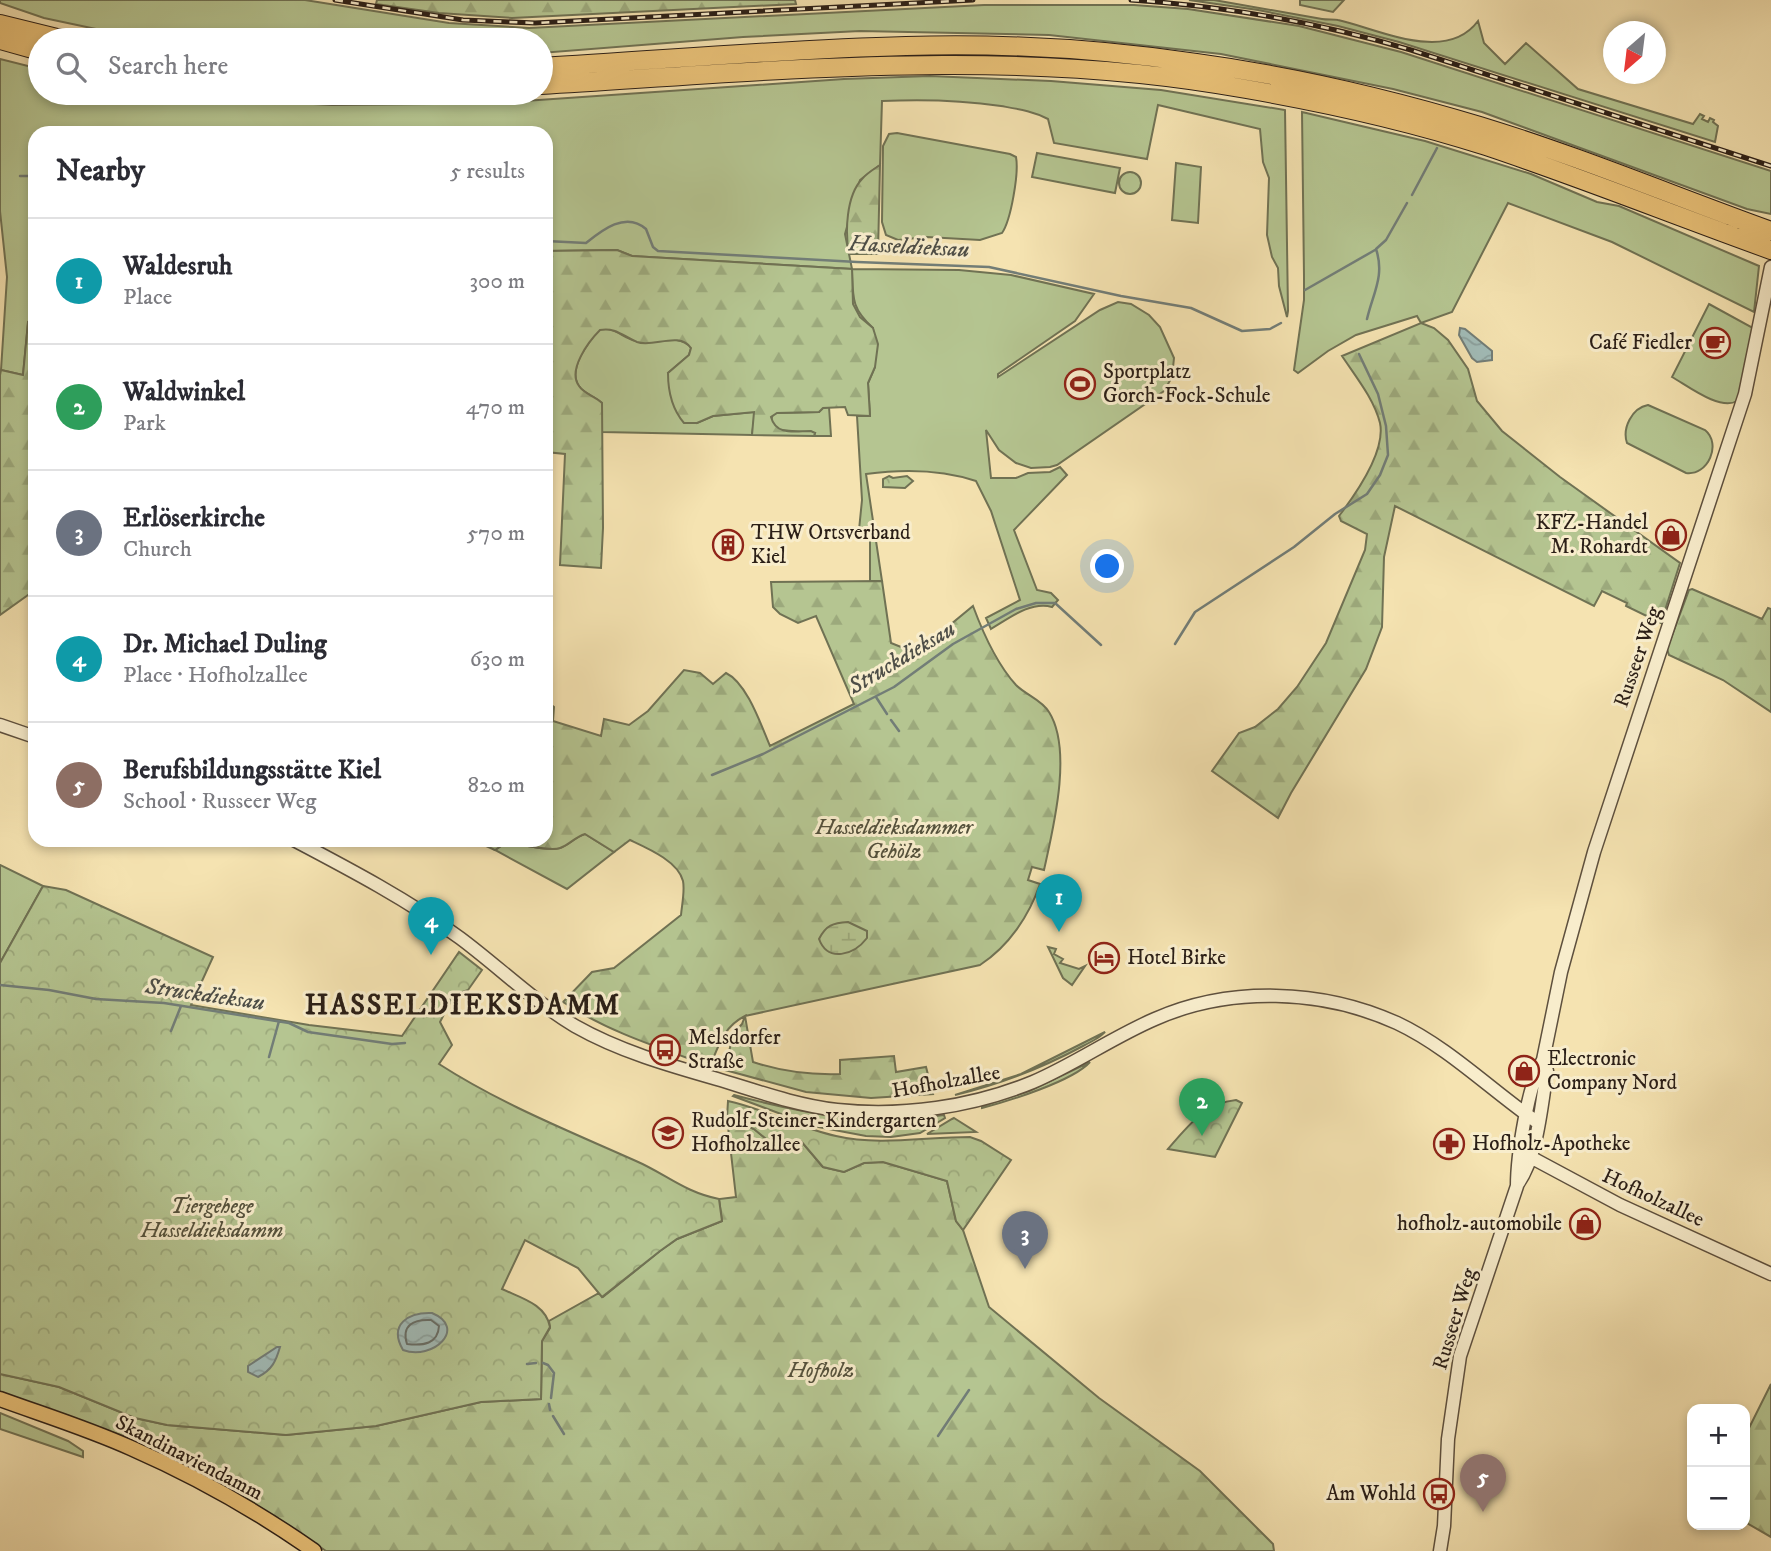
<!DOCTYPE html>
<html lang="en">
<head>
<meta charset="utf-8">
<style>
	body { margin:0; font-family:"IM FELL DW Pica",serif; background:#f2f2f3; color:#2b2b33 }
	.controls { position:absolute; right:21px; bottom:21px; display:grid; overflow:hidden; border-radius:14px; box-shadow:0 4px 10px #0003 }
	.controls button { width:63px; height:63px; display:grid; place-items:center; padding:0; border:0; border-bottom:2px solid #e1e1e2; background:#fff; color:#2b2b33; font:35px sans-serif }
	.compass { position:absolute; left:1603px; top:21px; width:63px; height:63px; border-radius:50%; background:#fff; box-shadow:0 4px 10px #0003; rotate:208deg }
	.you { position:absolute; left:1108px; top:567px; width:24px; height:24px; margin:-18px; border:5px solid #fff; border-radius:50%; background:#1a73e8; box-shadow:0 0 0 10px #1a73e833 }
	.badge { display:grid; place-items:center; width:46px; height:46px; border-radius:50%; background:#111827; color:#fff; font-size:23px; font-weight:700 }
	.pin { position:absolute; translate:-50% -58px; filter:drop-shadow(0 2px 4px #0008) }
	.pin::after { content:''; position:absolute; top:37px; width:24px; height:21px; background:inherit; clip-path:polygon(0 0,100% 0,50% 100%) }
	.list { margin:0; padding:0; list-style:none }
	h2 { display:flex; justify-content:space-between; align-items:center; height:91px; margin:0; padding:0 28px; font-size:30px }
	h2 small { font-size:23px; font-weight:400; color:#7c7c81 }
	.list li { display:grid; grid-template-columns:46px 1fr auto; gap:21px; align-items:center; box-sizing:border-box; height:126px; padding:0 28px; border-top:2px solid #e1e1e2 }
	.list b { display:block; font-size:26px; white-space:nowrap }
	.list p { margin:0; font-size:23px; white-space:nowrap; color:#7c7c81 }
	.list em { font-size:23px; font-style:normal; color:#7c7c81 }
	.icon { flex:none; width:38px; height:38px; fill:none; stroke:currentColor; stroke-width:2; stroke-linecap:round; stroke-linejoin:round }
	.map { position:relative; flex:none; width:1771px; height:1551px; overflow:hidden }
	.search { position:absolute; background:#fff; box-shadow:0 4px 10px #0003; left:28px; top:28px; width:525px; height:77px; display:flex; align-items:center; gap:18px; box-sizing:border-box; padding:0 24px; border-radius:38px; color:#7c7c81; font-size:26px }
	.panel { position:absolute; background:#fff; box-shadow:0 4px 10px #0003; left:28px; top:126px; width:525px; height:721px; border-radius:21px }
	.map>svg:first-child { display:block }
	.green { fill:#b5c591; stroke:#707254; stroke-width:2 }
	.forest { fill:url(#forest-firs); stroke:#707254; stroke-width:2 }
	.wetland { fill:url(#wetland-marsh); stroke:#707254; stroke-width:2 }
	.park { fill:url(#park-crowns); stroke:#707254; stroke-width:2 }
	.water { fill:url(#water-waves); stroke:#727d77; stroke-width:2 }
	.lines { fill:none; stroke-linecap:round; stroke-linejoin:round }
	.shore { stroke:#666d67; stroke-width:2 }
	.stream { stroke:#727d77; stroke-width:2.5 }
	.minor-casing { stroke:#5e503e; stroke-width:15 }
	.major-casing { stroke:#2b1f17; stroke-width:17 }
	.highway-casing { stroke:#2b1f17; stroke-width:20 }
	.minor { stroke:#f8edcc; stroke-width:12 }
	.major { stroke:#eac278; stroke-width:14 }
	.highway { stroke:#eac278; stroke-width:18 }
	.rail-casing { stroke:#2b1f17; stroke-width:5 }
	.rail { stroke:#f8edcc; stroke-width:2.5; stroke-dasharray:8; stroke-linecap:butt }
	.labels { text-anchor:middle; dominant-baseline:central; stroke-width:6; stroke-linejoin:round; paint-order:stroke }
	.poi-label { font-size:21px; fill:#2b1f17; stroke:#f8edcc; text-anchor:start }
	.street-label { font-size:21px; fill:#2b1f17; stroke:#f8edcc }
	.park-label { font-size:21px; font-style:italic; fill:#54513c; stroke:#f8edcc }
	.water-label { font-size:23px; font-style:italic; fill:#4e4e47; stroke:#f8edcc }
	.district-label { font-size:28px; font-weight:bold; letter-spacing:2px; fill:#2b1f17; stroke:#f8edcc }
</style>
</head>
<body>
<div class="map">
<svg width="1771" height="1551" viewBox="0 0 1771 1551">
	<defs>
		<pattern id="forest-firs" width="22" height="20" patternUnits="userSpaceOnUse" patternTransform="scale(1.75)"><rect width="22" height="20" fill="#b5c591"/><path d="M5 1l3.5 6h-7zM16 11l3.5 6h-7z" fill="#9ca97c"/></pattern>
		<pattern id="wetland-marsh" width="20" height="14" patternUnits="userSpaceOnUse" patternTransform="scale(1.75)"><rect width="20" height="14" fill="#b5c591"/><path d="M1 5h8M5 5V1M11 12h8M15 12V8" fill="none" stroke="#9ca97c"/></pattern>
		<pattern id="park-crowns" width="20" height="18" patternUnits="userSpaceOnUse" patternTransform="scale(1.75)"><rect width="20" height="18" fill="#b5c591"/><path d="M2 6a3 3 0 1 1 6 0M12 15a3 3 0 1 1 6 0" fill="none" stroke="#9ca97c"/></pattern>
		<pattern id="water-waves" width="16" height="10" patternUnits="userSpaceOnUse" patternTransform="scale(1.75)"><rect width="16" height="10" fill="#a1bbb7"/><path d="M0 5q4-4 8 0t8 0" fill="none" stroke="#8ba09d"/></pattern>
	</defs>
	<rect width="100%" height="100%" fill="#f5e3b1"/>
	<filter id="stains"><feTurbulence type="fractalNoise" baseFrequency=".00286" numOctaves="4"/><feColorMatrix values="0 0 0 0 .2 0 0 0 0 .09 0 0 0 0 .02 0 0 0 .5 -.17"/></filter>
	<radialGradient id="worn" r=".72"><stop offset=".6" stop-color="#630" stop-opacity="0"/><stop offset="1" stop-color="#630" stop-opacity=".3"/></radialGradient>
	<!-- green -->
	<path class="green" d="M0 0H305L449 23 529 28 984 5H1134L1188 9 1299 26 1401 52 1771 171V214L1747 209 1482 112 1393 89 1221 54 1049 35 860 31 743 37 541 53V40H148L44 18 0 3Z
		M1189 0H1214L1322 19C1327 20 1334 19 1338 20 1379 29 1446 64 1478 21L1484 43 1505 64 1526 43 1578 89 1693 124 1700 114 1704 116 1702 119 1708 122 1710 118 1714 120 1713 122 1718 126 1715 142 1399 42 1338 26 1258 10Z
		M1300 0H1344L1333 12 1300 5Z
		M0 59 40 69V93H180L258 101 332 105 434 104 524 101 844 79 930 76 1051 81 1161 90 1285 110 1288 311 1287 317 1279 286 1278 268 1272 257 1267 235 1269 178 1263 162 1260 129 1158 105 1147 159 1054 143 1048 119C1033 111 1018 109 1001 106 960 100 923 99 882 101L880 165 860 180 845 234 852 269 959 270 1011 275 1094 294 1075 321 998 374V377L1100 310 1118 302 1131 304 1149 315 1160 327 1174 358 1172 377 1164 391 1057 465 1050 467 1031 468 1016 463 999 450 986 430 991 478H1016L1028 473 1050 472 1060 467 1067 475 1014 530 1037 590 1051 593 1058 600 1052 607C1030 601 1008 619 991 629L986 618 1020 600 991 511 976 481C940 469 903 469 866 474L882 581H870V530H859L862 500 857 416H870L868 383 875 367 873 328C851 308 853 298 852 269L632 256 617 250 546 251V133H35V324L28 323 23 375 1 370 7 277 0 211Z
		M1302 112 1425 141 1531 174 1597 202 1619 206 1759 266 1754 312 1612 242 1508 203 1452 312 1421 323 1417 316 1356 335 1328 351 1298 373 1294 370 1304 300V276Z
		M897 133 1010 154 1016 157C1019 173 1011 220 1002 233L980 240 927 237 898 240 886 235 882 222 883 146 889 134Z
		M1037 153 1120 168 1115 193 1032 177Z
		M1176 163 1201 167 1198 223 1172 220Z
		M1119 183a11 11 0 1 1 22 0a11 11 0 1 1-22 0Z
		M1709 304 1753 328 1751 347 1737 401C1720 411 1688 386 1672 377Z
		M600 329C616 327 622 338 636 341 653 345 679 332 691 348L689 355 668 373 697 423 713 416 755 412 752 435 602 432V403C595 396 584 394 579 386 567 369 589 341 600 329Z
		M1648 405 1705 430C1722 444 1708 476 1686 473L1627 443C1622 428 1632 408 1648 405Z
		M829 407 831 436H814L815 433 780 430 775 428 771 421 773 413 819 412 823 408Z
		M585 834 614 852 567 889 495 850 507 842C520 844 549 852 560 848 569 845 575 837 585 834Z
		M0 865 43 886 0 963Z
		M1048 947 1056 949 1054 954 1063 959 1060 963 1079 969 1085 966 1072 985 1063 978Z
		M1105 1032C1101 1037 1091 1042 1083 1046 1042 1068 1001 1084 955 1095L1021 1074Z
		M1090 1062C1073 1081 1009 1101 982 1108V1106L1029 1091Z
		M734 1095C805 1114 870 1126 944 1115L945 1118 920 1133 891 1137 866 1136 813 1126 733 1096Z
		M954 1118 976 1132 927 1134 952 1119Z
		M0 1413 68 1441 83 1451V1457L0 1429Z"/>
	<!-- forest -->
	<path class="forest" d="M377 0H795L796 4 512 18 439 13 376 4Z
		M880 165 878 254H849C845 232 846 196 862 179 867 173 874 169 880 165Z
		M617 250 632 256 852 269 853 304 860 317 873 328 878 344 875 367 868 383 870 416 848 415 845 407 823 408 819 412 777 413 771 417C776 436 795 431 811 431L815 433 814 436 752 435 754 412 713 416 697 423H684C672 409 668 391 668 373L689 355 691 348C679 331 653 348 637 342 623 336 615 327 600 330 589 341 567 370 579 386 584 394 595 396 602 403L603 528 601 568 560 565 565 454 546 452V251Z
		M28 322 35 324V590L0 615V375L1 370 23 375Z
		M1421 323 1434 328 1448 340 1468 369 1477 401 1502 431 1560 477 1680 563 1661 623 1626 606 1627 603 1602 591 1594 606 1395 506 1384 557 1382 627 1366 669 1291 793 1278 818 1212 771 1239 733 1255 727 1278 709 1297 687 1326 643 1365 550 1367 534 1341 521 1339 516C1355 495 1386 452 1380 423 1374 399 1356 377 1342 356Z
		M882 581 891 643 916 653 973 606C983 633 996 663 1016 685 1026 695 1042 700 1049 712 1073 750 1053 829 1044 870L1032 867 1028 880 1040 884C1029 916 1009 946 980 965L745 1016 753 1062C783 1072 809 1075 840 1074V1060L894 1056 896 1072 926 1067 933 1094 871 1098 806 1092 725 1070 733 1034 742 1024 745 1016C724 1026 719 1045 710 1066 660 1048 608 1032 563 1002L592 972 614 968 681 915C682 904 685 891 683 881 678 861 647 848 630 840L614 852 585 834C575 837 569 845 560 848 549 852 520 844 507 842L495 850 473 840H546V701L554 707 553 721 601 736 604 719 629 725 648 711 684 670 700 673 713 684 726 673C747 683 761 725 770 746L854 704 816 616 798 623 780 614 773 607 771 582Z
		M1692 589 1762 619 1768 608 1771 609V712L1723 680 1669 655 1667 649 1689 590Z
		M727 1118 754 1129 775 1146 790 1141H801L823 1167 844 1172 864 1163 883 1162 947 1181 956 1221 963 1230 989 1307 1099 1398 1200 1471 1273 1544 1274 1551H326L294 1529 159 1453 161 1447 126 1431 123 1436 0 1393V1374L59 1387 135 1418 167 1425 286 1435 376 1426 481 1402 541 1399 542 1341 550 1328 549 1321 599 1293 603 1297 660 1251 677 1239 722 1221 719 1199 736 1197Z
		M1771 1384V1537L1745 1522V1436Z"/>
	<!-- wetland -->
	<path class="wetland" d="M848 922 867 931V938C854 955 828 963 819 939 826 925 833 923 848 922Z"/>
	<!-- park -->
	<path class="park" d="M889 476 893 478 907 476 913 481 905 488 883 487V479Z
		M43 886 66 890 213 957 191 1005 309 1025 402 1036 459 952 482 970 468 990 454 995 440 1022 452 1045 439 1064C501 1104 569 1131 636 1161 666 1174 684 1192 719 1199L722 1221 677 1239 660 1251 602 1297 578 1268 525 1240 502 1289C521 1298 546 1304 550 1327L542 1341 541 1399 481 1402 376 1426 286 1435 167 1425 135 1418 59 1387 0 1374V963Z
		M1236 1100 1242 1103 1215 1157 1168 1149C1187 1127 1205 1103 1236 1100Z
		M728 1101C765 1109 799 1128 836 1136 879 1146 925 1137 970 1137L981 1141 1011 1160 963 1230 956 1221 947 1181 883 1162 864 1163 844 1172 823 1167 801 1141H790L776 1147 754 1129 727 1118Z"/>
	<!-- water -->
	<path class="water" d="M1460 328 1465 329 1492 351V360L1477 362 1472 358 1459 335Z
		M432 1313C468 1328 433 1361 403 1350 388 1324 409 1312 432 1313Z
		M277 1347H280C276 1361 272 1370 258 1377L248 1372V1366Z"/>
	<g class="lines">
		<!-- shore -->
		<path class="shore" d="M431 1320 439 1326C438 1344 423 1346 407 1344 401 1325 414 1319 431 1320Z"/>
		<!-- stream -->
		<path class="stream" d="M20 176H35
			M1412 195 1437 148
			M546 241 586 243C602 230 626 211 646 229L653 247 658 251 857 262 989 267 1121 296 1191 308 1242 331 1270 329 1281 323
			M1305 290 1375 250
			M1367 319C1373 293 1385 276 1376 249L1386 240 1407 203
			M1175 644 1195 612 1294 547 1335 514 1367 494 1380 475 1388 455 1386 426 1378 394 1359 354
			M876 697 887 714
			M891 720 899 731
			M712 775 763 754 894 687 953 644 1016 609 1036 603H1055L1101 645
			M0 985 49 990 96 999 164 1003 289 1023 308 1032 392 1044 405 1043
			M171 1031 181 1006
			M269 1057 279 1021
			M543 1363 548 1365 554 1373 551 1398
			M527 1364 536 1363
			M549 1404 550 1410
			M553 1416 564 1434
			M938 1436 969 1390"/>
		<!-- minor casing -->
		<g class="minor-casing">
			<path id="minor" d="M0 725 35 737
				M294 840C351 870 408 900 460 938 499 967 533 1001 575 1026 619 1051 668 1065 717 1079 757 1091 795 1105 837 1110 902 1117 972 1107 1033 1082 1075 1064 1113 1037 1155 1019 1230 986 1322 989 1397 1023 1448 1047 1491 1090 1537 1122
				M1521 1152 1620 1205 1771 1274
				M1517 1185C1538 1156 1541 1106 1547 1071L1543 1060
				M1440 1551 1444 1526 1448 1439 1460 1356 1517 1186C1517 1156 1528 1084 1543 1060L1561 972 1594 852 1745 394 1771 267"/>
		</g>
		<!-- major casing -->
		<g class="major-casing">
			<path id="major" d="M0 1399C44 1415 89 1429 131 1448 195 1476 257 1511 314 1551"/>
		</g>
		<!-- highway casing -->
		<g class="highway-casing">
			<path id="highway" d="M0 24 65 40
				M0 40 40 51
				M541 67C663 60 784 49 906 46 1003 43 1101 49 1196 63 1292 76 1387 98 1480 126 1578 156 1674 196 1771 231
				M541 85C776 71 1013 46 1246 89 1327 103 1408 121 1486 146 1582 178 1676 216 1771 250"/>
		</g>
		<!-- minor -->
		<use href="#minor" class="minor"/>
		<!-- major -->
		<use href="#major" class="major"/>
		<!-- highway -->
		<use href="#highway" class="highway"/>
		<!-- rail casing -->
		<g class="rail-casing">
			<path id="rail" d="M335 0 463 20 535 23 973 0
				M1131 0C1226 6 1320 23 1411 50L1771 166"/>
		</g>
		<!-- rail -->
		<use href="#rail" class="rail"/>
	</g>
	<!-- icons -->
	<defs>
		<g id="cafe-ring" transform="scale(1.575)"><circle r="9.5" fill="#f8edcc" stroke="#8f2418" stroke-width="1.5"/><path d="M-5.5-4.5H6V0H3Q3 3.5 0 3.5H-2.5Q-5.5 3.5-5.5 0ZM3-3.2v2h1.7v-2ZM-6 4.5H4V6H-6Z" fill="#8f2418"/></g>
		<g id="stadium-ring" transform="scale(1.575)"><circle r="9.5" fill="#f8edcc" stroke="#8f2418" stroke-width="1.5"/><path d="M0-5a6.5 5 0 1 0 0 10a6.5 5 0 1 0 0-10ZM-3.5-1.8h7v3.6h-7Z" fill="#8f2418"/></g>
		<g id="shop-ring" transform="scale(1.575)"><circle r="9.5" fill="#f8edcc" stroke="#8f2418" stroke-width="1.5"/><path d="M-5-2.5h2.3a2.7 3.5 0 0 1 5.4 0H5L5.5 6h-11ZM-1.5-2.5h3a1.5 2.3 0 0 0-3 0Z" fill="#8f2418"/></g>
		<g id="building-ring" transform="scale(1.575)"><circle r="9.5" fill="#f8edcc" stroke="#8f2418" stroke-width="1.5"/><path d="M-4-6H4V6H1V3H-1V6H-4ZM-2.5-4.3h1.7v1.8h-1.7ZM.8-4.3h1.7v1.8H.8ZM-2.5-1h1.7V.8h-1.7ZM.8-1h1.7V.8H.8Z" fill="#8f2418"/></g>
		<g id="hotel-ring" transform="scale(1.575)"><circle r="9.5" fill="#f8edcc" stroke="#8f2418" stroke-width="1.5"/><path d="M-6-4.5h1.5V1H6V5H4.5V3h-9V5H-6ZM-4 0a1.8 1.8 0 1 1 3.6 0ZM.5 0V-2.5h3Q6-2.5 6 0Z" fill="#8f2418"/></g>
		<g id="bus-ring" transform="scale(1.575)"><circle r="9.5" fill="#f8edcc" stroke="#8f2418" stroke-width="1.5"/><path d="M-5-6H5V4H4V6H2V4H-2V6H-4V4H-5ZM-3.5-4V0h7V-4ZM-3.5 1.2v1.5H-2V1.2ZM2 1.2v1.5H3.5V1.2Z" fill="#8f2418"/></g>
		<g id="school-ring" transform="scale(1.575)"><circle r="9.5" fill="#f8edcc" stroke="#8f2418" stroke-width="1.5"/><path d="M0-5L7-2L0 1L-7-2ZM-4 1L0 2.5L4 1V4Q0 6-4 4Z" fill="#8f2418"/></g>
		<g id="pharmacy-ring" transform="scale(1.575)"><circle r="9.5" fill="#f8edcc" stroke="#8f2418" stroke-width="1.5"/><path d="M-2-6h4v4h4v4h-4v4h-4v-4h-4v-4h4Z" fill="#8f2418"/></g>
	</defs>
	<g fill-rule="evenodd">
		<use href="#cafe-ring" x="1715" y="343"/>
		<use href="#stadium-ring" x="1080" y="384"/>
		<use href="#shop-ring" x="1671" y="535"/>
		<use href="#building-ring" x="728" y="545"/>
		<use href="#hotel-ring" x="1104" y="958"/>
		<use href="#bus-ring" x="665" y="1050"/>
		<use href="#shop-ring" x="1524" y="1071"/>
		<use href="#school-ring" x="668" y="1133"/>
		<use href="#pharmacy-ring" x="1449" y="1144"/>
		<use href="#shop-ring" x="1585" y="1224"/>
		<use href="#bus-ring" x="1439" y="1494"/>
	</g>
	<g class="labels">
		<!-- poi labels -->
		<g class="poi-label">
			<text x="1692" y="343" text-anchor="end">Café Fiedler</text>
			<text x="1103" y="372">Sportplatz<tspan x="1103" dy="24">Gorch-Fock-Schule</tspan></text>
			<text x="1648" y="523" text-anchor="end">KFZ-Handel<tspan x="1648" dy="24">M. Rohardt</tspan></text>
			<text x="751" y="533">THW Ortsverband<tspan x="751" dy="24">Kiel</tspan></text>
			<text x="1127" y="958">Hotel Birke</text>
			<text x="688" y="1038">Melsdorfer<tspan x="688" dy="24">Straße</tspan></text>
			<text x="1547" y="1059">Electronic<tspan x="1547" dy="24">Company Nord</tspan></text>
			<text x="691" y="1121">Rudolf-Steiner-Kindergarten<tspan x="691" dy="24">Hofholzallee</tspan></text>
			<text x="1472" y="1144">Hofholz-Apotheke</text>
			<text x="1562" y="1224" text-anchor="end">hofholz-automobile</text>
			<text x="1416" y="1494" text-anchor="end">Am Wohld</text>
		</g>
		<!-- street labels -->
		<g class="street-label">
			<text transform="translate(1638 657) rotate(-71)">Russeer Weg</text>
			<text transform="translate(946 1082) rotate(-10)">Hofholzallee</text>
			<text transform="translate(1653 1198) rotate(25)">Hofholzallee</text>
			<text transform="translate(1455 1319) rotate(-73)">Russeer Weg</text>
			<text transform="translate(189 1458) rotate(27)">Skandinaviendamm</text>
		</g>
		<!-- park labels -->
		<g class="park-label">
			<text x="894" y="828">Hasseldieksdammer<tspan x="894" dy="24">Gehölz</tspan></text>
			<text x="212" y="1207">Tiergehege<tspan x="212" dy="24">Hasseldieksdamm</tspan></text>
			<text x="821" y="1371">Hofholz</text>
		</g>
		<!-- water labels -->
		<g class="water-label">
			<text transform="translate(909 247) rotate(3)">Hasseldieksau</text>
			<text transform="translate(902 658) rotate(-31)">Struckdieksau</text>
			<text transform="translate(205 995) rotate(8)">Struckdieksau</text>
		</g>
		<!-- district labels -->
		<g class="district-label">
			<text x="463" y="1005">HASSELDIEKSDAMM</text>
		</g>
	</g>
	<rect width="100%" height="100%" filter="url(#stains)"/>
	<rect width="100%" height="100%" fill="url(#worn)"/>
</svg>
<div class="controls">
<button>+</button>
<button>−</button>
</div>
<svg class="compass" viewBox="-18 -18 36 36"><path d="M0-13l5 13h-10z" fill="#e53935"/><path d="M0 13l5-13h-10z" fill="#7c7c81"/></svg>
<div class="you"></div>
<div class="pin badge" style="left:1059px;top:932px;background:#0f9aa8">1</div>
<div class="pin badge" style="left:1202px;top:1136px;background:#2e9e5b">2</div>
<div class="pin badge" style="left:1025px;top:1269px;background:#6b7280">3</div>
<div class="pin badge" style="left:431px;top:955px;background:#0f9aa8">4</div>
<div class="pin badge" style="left:1483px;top:1512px;background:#8d6e63">5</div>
<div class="search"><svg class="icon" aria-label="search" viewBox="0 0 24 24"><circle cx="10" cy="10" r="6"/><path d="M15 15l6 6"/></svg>Search here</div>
<section class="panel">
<h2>Nearby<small>5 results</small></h2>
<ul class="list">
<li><span class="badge" style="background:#0f9aa8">1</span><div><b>Waldesruh</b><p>Place</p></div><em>300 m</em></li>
<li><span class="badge" style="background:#2e9e5b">2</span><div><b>Waldwinkel</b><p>Park</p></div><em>470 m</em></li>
<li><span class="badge" style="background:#6b7280">3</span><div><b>Erlöserkirche</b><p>Church</p></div><em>570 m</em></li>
<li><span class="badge" style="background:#0f9aa8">4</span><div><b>Dr. Michael Duling</b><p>Place · Hofholzallee</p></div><em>630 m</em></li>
<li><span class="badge" style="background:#8d6e63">5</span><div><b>Berufsbildungsstätte Kiel</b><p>School · Russeer Weg</p></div><em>820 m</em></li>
</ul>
</section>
</div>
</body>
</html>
